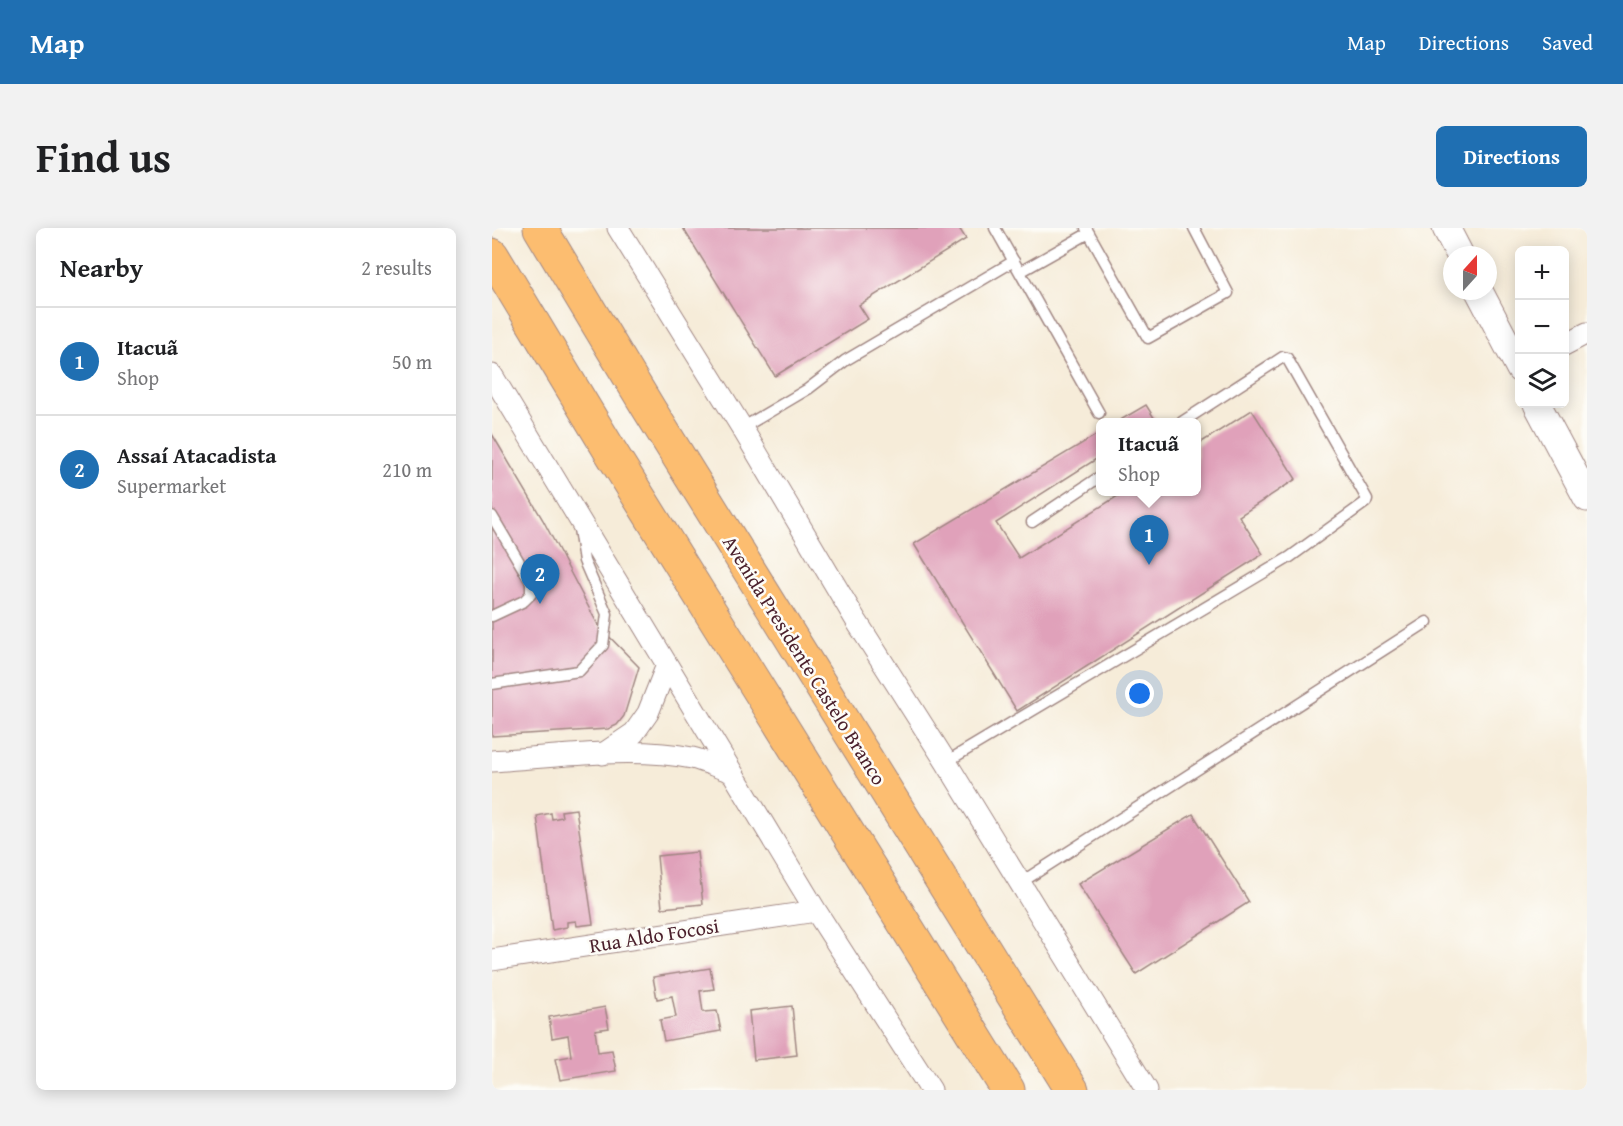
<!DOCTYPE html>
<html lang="en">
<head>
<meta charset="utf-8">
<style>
	body { margin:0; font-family:"Gentium Book Plus",serif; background:#f2f2f2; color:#202124 }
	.controls { position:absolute; right:18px; top:18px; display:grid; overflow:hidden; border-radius:9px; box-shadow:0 3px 15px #0003 }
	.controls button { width:54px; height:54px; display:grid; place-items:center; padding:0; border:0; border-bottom:2px solid #e0e0e0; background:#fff; color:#202124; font:30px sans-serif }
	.compass { position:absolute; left:951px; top:18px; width:54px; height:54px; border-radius:50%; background:#fff; box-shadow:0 3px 15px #0003; rotate:21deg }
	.you { position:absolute; left:648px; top:466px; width:21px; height:21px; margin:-15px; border:4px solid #fff; border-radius:50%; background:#1a73e8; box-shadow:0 0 0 9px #1a73e833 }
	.badge { display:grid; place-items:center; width:39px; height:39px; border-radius:50%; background:#1f6fb2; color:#fff; font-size:20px; font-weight:700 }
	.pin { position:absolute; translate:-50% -50px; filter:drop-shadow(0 2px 3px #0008) }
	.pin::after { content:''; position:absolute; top:32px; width:21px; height:18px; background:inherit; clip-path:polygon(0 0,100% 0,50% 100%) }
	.popup { position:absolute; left:604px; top:190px; width:105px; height:78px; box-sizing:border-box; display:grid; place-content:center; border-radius:9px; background:#fff; filter:drop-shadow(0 2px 4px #0005); font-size:20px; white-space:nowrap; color:#757577 }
	.popup b { font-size:22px; color:#202124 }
	.popup::after { content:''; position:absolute; left:50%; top:100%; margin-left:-12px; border:12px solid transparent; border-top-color:#fff }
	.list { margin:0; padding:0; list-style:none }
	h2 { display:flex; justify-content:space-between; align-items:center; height:78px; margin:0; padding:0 24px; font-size:26px }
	h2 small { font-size:20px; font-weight:400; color:#757577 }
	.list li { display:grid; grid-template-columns:39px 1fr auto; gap:18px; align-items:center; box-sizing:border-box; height:108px; padding:0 24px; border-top:2px solid #e0e0e0 }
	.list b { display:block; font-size:22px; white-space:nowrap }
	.list p { margin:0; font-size:20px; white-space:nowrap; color:#757577 }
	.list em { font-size:20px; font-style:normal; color:#757577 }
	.icon { flex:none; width:33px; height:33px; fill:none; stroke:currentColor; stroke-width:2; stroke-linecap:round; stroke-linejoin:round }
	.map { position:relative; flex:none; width:1095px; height:862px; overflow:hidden; border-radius:9px }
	header { display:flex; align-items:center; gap:36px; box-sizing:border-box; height:84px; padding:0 30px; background:#1f6fb2; color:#fff }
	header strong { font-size:28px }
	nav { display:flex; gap:33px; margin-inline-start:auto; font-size:21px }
	.intro { display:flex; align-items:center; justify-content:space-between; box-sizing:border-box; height:144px; padding:0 36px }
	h1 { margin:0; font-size:42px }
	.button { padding:15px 27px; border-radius:9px; background:#1f6fb2; color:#fff; font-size:21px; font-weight:700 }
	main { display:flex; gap:36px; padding:0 36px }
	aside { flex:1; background:#fff; border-radius:9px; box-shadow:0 3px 15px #0003 }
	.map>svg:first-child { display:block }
	.building { fill:#e0a1ba }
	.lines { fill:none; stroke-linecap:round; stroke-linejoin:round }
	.service-casing { stroke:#a08682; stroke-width:13 }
	.minor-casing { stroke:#a08682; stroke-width:23 }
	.tertiary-casing { stroke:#a08682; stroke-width:29 }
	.primary-casing { stroke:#a08682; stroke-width:35 }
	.service { stroke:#fff; stroke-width:10 }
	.minor { stroke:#fff; stroke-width:21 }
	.tertiary { stroke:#fff; stroke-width:27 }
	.primary { stroke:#fcbd6f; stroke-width:33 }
	.labels { text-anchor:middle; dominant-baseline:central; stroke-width:5; stroke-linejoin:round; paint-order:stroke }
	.street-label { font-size:20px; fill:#4a1f2b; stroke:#fdfcf7 }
</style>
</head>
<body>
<header>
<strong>Map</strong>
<nav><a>Map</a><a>Directions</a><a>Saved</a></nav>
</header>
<div class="intro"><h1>Find us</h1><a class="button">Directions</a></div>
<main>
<aside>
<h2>Nearby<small>2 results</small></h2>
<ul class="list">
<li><span class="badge">1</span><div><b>Itacuã</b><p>Shop</p></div><em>50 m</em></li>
<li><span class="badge">2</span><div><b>Assaí Atacadista</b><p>Supermarket</p></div><em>210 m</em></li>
</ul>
</aside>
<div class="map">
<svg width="1095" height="862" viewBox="0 0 1095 862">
	<rect width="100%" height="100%" fill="#fdfcf7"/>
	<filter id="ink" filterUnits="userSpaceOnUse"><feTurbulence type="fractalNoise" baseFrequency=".0167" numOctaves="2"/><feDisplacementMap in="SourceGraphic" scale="12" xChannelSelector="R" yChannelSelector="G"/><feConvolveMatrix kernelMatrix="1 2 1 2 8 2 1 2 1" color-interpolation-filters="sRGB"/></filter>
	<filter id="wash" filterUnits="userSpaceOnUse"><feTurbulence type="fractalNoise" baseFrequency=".008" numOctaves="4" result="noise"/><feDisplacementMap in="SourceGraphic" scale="24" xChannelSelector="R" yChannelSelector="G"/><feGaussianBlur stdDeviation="1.35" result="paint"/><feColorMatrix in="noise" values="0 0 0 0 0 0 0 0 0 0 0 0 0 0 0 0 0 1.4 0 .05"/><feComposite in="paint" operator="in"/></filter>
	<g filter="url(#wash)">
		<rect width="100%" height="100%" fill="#f6ecd9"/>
		<g id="blocks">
			<!-- building -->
			<path class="building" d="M191 0H467L474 11 367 77 376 91 283 148Z
				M654 177 664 193 662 194H625Z
				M760 182 804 251 747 288 771 326 525 483 422 316 609 204V228L504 295 527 330 632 264H705V217Z
				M0 206 51 292 106 397 147 439 132 488 125 497 116 501 0 508Z
				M84 581 101 696 85 698 84 693 75 694V699L60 702 45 588 59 585 60 591 70 589 69 583Z
				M701 586 757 674 644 746 586 656Z
				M205 624 211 676 170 680 165 628Z
				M218 740 222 761 208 763 211 784 225 783 229 803 172 813 168 792 184 789 180 768 165 771 161 749Z
				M300 778 305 827 262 832 257 783Z
				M113 779 117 800 103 802 106 824 120 822 124 843 68 852 63 831 79 828 76 807 60 810 57 789Z"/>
		</g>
	</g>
	<g filter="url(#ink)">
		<use href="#blocks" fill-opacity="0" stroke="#a08682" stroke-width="1.5"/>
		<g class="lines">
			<!-- service casing -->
			<g class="service-casing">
				<path id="service" d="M503 0 607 185
					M594 0 656 110 736 65 702 0
					M528 44 597 5
					M250 200 316 161 354 132 522 33
					M0 288 39 354V366L32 373 0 388
					M540 294 609 248
					M0 456 87 443 111 417 115 386 92 333 87 301
					M454 534 798 329 874 274 875 271 795 130 791 129 690 194
					M528 655 935 394"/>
			</g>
			<!-- minor casing -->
			<g class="minor-casing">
				<path id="minor" d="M126 0 250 200 365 394 454 534 655 862
					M1072 117 1095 105
					M0 147 324 683 439 862
					M111 526 142 505 156 485 175 437
					M0 533C60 529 142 518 200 530 213 533 227 540 240 544
					M0 732 324 683"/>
			</g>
			<!-- tertiary casing -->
			<g class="tertiary-casing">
				<path id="tertiary" d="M954 0 968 27
					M987 63 1028 141
					M1045 176 1095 270"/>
			</g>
			<!-- primary casing -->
			<g class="primary-casing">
				<path id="primary" d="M48 0 157 181 580 862
					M0 27 117 221 516 862"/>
			</g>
			<!-- service -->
			<use href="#service" class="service"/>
			<!-- minor -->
			<use href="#minor" class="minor"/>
			<!-- tertiary -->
			<use href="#tertiary" class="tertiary"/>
			<!-- primary -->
			<use href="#primary" class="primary"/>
		</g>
	</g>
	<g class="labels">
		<!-- street labels -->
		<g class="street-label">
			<text transform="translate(313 432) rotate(58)">Avenida Presidente Castelo Branco</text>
			<text transform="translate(162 707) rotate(-9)">Rua Aldo Focosi</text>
		</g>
	</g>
</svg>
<div class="controls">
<button>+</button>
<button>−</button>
<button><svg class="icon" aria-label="layers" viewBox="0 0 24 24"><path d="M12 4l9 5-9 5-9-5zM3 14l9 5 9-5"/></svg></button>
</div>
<svg class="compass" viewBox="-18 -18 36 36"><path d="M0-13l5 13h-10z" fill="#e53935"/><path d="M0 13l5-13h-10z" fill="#757577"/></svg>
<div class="you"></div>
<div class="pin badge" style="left:657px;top:337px">1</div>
<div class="popup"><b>Itacuã</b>Shop</div>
<div class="pin badge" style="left:48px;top:376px">2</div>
</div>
</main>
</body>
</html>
